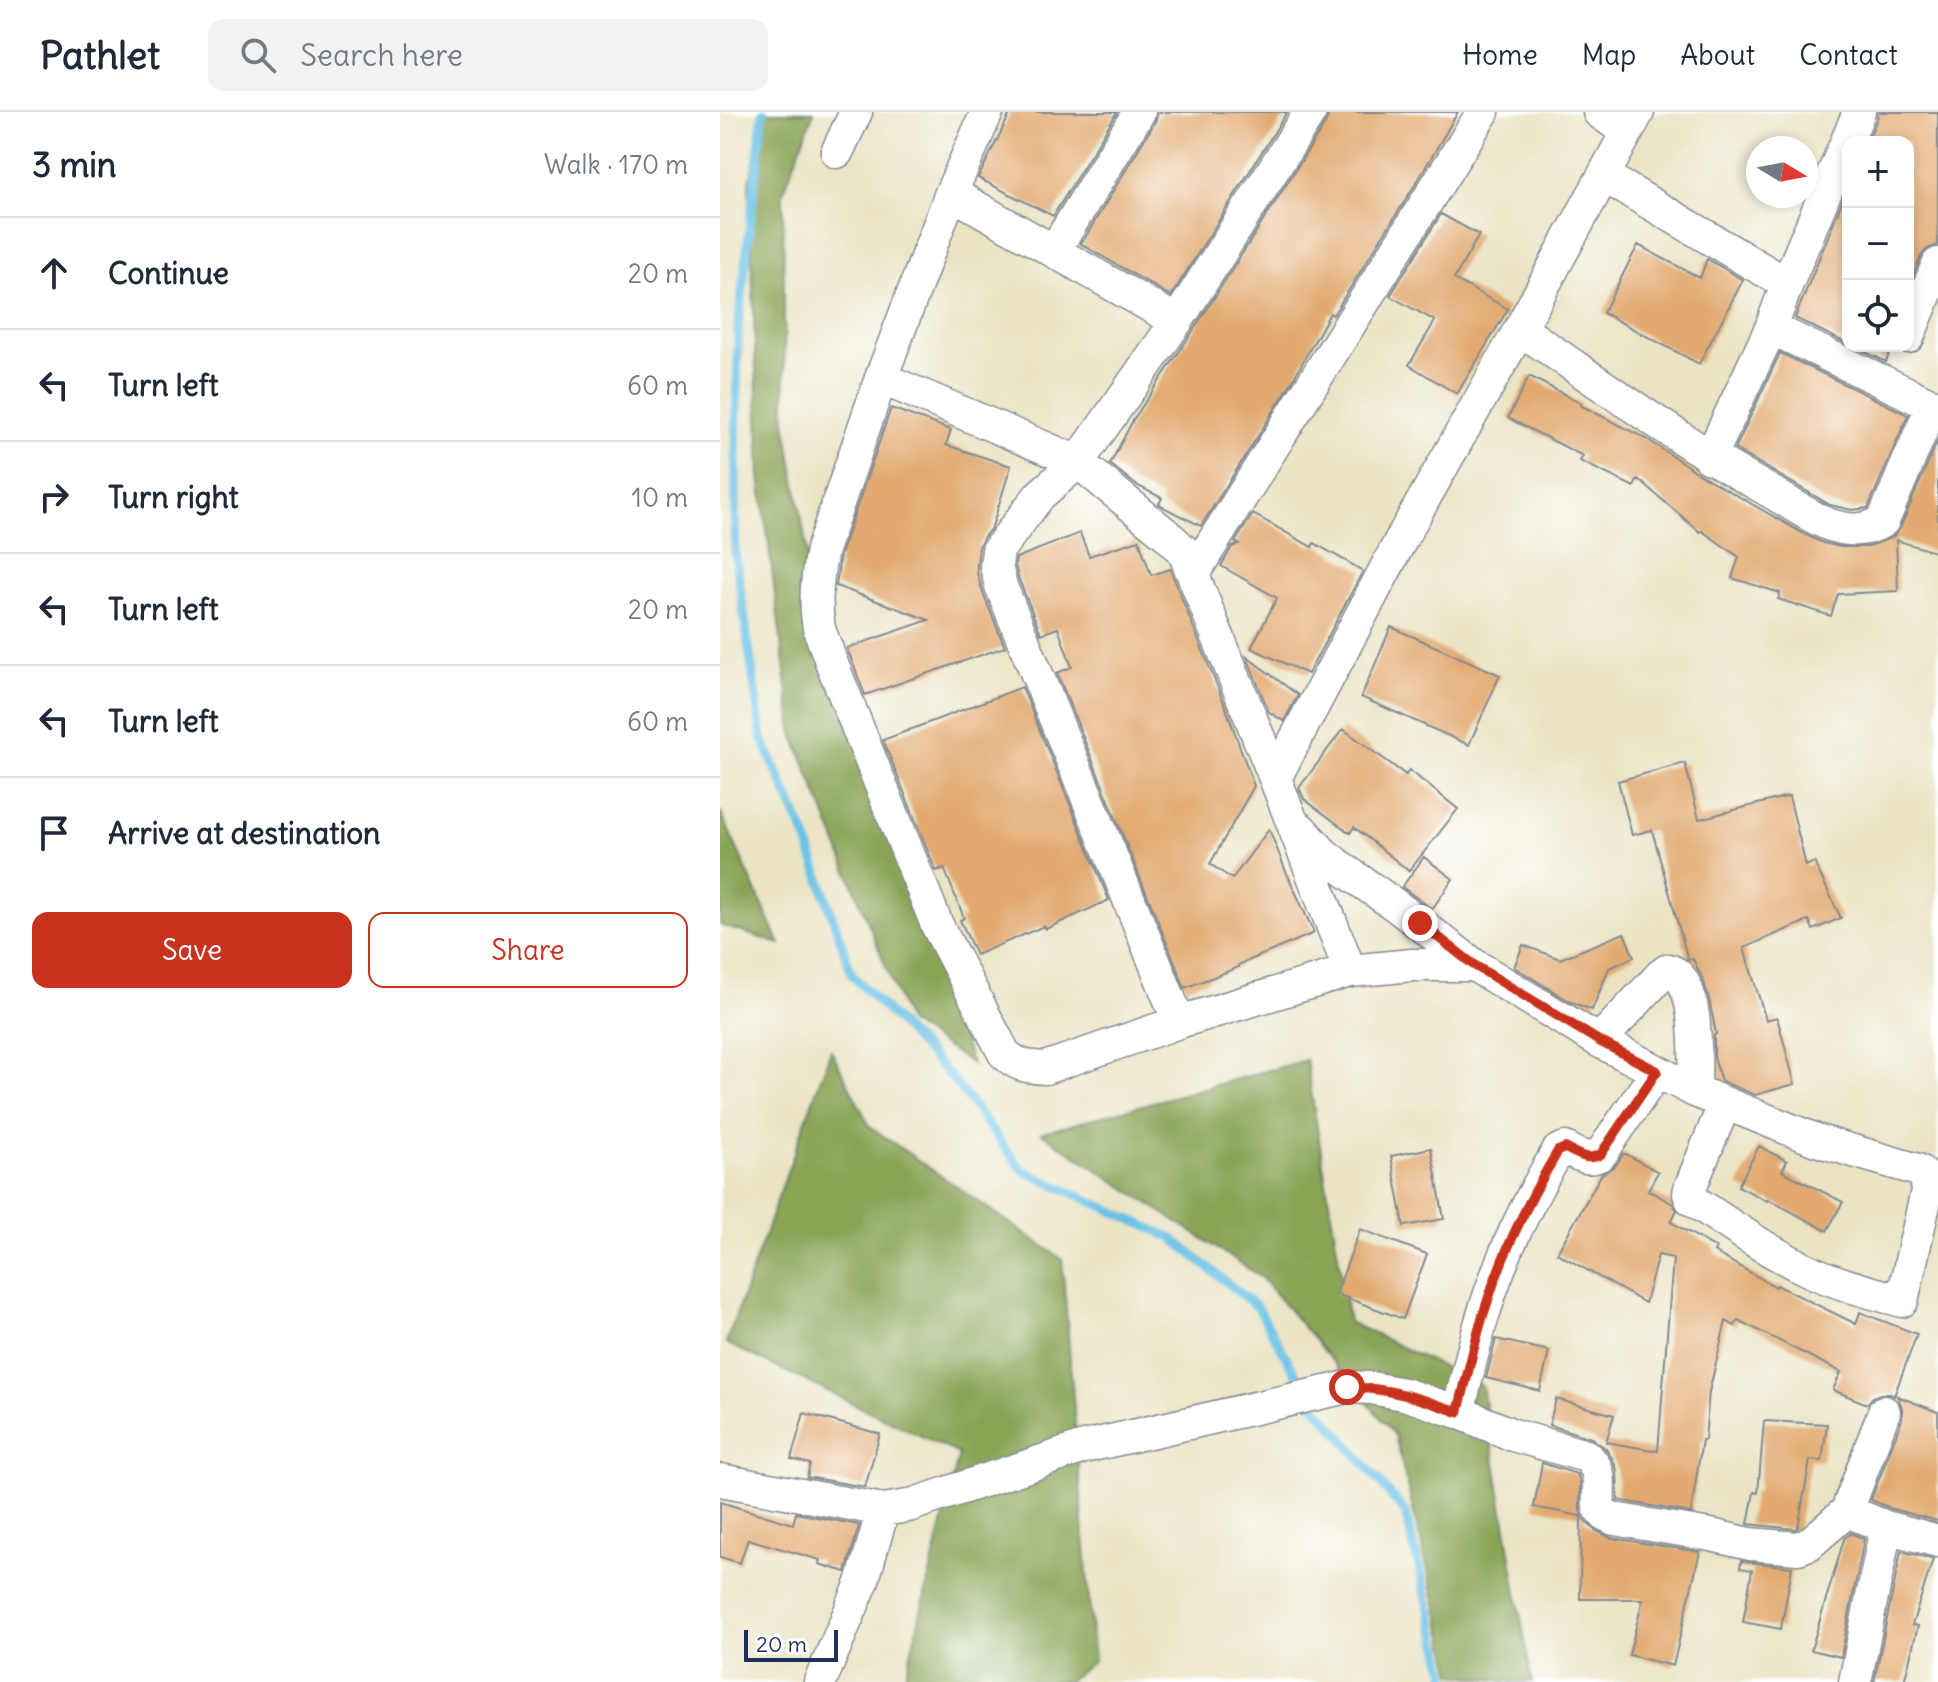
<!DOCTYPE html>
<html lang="en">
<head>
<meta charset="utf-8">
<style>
	body { margin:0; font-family:Delius,sans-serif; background:#f2f2f3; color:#1f2937 }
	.controls { position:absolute; right:24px; top:24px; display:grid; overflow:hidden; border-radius:16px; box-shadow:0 4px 12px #0003 }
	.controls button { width:72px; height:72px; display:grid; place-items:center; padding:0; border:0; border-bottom:2px solid #e0e1e3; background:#fff; color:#1f2937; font:40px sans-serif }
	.compass { position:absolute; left:1026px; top:24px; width:72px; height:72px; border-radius:50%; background:#fff; box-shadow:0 4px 12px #0003; rotate:100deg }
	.scale { position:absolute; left:24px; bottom:20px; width:94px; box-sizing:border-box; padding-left:8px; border:4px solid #1b2f5e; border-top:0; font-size:22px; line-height:28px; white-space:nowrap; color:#1b2f5e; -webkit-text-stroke:6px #fff; paint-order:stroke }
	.stop { position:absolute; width:24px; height:24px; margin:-18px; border:6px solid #c8321e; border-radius:50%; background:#fff }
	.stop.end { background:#c8321e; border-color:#fff; box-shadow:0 2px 8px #0008 }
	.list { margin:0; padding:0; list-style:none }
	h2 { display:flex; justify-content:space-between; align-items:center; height:104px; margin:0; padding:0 32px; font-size:34px }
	h2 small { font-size:26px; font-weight:400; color:#747a83 }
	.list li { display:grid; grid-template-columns:52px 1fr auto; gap:24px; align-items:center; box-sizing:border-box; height:112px; padding:0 32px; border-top:2px solid #e0e1e3 }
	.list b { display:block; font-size:30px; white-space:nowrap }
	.list em { font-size:26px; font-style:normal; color:#747a83 }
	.actions { display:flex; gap:16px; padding:24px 32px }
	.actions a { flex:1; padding:18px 0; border:2px solid #c8321e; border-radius:16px; text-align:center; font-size:28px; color:#c8321e }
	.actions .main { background:#c8321e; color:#fff }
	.icon { flex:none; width:44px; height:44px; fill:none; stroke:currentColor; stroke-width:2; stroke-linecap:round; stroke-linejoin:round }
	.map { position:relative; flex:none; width:1218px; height:1570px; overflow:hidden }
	header { display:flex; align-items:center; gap:48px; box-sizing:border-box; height:112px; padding:0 40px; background:#fff; border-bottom:2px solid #e0e1e3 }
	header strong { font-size:38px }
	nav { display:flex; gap:44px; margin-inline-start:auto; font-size:28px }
	.search { width:560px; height:72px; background:#f2f2f3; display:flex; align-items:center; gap:20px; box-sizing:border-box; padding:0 28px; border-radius:16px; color:#747a83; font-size:30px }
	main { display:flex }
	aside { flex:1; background:#fff }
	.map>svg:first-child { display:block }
	.forest { fill:#8aa456; stroke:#526a5a; stroke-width:2 }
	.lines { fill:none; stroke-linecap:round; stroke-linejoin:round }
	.stream { stroke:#69c1e6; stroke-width:9 }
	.building { fill:#e2aa71 }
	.street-casing { stroke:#828a91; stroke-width:35 }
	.street { stroke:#fff; stroke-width:32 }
	.route { stroke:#c8321e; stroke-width:10 }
</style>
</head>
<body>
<header>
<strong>Pathlet</strong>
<div class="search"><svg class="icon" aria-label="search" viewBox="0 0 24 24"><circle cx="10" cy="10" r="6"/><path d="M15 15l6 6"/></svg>Search here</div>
<nav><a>Home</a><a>Map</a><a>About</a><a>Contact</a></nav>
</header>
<main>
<aside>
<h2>3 min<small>Walk · 170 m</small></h2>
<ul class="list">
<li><svg class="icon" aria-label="ahead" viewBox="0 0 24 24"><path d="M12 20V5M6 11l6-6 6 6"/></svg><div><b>Continue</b></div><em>20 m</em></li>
<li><svg class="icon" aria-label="left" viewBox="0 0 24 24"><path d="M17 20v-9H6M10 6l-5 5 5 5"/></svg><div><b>Turn left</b></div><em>60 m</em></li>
<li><svg class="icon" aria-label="right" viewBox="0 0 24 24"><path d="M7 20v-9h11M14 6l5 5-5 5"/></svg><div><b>Turn right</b></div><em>10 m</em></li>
<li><svg class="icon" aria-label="left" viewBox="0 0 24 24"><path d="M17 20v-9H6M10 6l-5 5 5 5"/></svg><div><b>Turn left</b></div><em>20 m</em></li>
<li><svg class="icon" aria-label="left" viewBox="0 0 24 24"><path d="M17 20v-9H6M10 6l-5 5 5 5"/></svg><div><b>Turn left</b></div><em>60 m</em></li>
<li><svg class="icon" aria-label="arrive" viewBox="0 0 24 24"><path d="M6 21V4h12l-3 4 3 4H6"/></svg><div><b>Arrive at destination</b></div></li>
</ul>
<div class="actions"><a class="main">Save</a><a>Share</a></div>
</aside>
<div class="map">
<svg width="1218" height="1570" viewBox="0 0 1218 1570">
	<rect width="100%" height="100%" fill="#fff"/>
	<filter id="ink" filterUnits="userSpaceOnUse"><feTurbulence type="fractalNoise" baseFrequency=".0125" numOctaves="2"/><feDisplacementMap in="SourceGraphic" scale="16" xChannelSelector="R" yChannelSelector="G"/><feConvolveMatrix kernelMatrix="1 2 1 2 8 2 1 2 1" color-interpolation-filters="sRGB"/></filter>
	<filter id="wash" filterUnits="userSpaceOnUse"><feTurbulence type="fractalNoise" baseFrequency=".006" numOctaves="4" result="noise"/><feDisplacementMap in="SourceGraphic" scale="32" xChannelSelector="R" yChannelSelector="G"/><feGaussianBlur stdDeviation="1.8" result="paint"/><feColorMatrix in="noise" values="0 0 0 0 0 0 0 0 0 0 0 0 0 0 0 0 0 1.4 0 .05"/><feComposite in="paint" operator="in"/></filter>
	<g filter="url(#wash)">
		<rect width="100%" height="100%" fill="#eae4c4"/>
		<!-- forest -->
		<path class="forest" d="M45 0H94L63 81 65 308 103 533 252 952 188 910 73 622 40 365 29 72Z
			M0 699 60 832 0 813Z
			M111 938 150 1015 342 1147 374 1549 347 1570H184L239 1342 6 1231Z
			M586 948 629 1210 762 1274 812 1570H790L733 1562 675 1323 541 1165 321 1021Z"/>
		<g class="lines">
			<!-- stream -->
			<path class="stream" d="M43 0 18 216 15 440 42 626 86 725 132 863 232 966 302 1058 452 1126 538 1196 585 1278
				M593 1291 685 1400 728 1570"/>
		</g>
		<g id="blocks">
			<!-- building -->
			<path class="building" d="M291 0H397L333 104 258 66Z
				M438 0H567L451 184 361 132 435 10Z
				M609 0H738L698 68 613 203 610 201 570 273 481 414 443 395 439 392 442 386 416 373 390 352 413 308 473 219 606 10Z
				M1158 0H1218V133L1207 137 1201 144 1188 175V30H1147L1157 7Z
				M1128 75V232L1075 206Z
				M721 102 759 123 734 167 788 197 737 282 689 253 715 209 670 184Z
				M918 133 980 166 987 147 1023 168 979 252 883 201Z
				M1133 234H1172V235L1166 250Z
				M1060 241 1188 303 1148 396 1132 398 1110 393 1015 337Z
				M809 264 861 291 860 293 927 327 981 363 1086 423 1103 431 1121 435H1148L1173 425 1180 416 1218 328V441L1176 428 1178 479 1118 482 1111 504 1058 487 1060 481 1012 466 1019 445 982 419 980 420 918 367 914 375 860 349 863 344 788 306Z
				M171 296 231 318 226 333 291 354 272 415 263 426 259 435 257 452V461L263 481 285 535 145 583 127 536 209 508 116 474 120 443Z
				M533 402 592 435 594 431 643 459 588 562 531 536 557 486 501 454 512 435 519 432 515 430Z
				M360 421 369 444 419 428 431 463 450 457 506 596 534 674 490 752 512 767 549 717 565 757 594 821 518 853 519 855 465 876 337 561 352 555 338 516 321 522 299 468 295 453 296 446Z
				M671 515 780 563 749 633 641 585Z
				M527 545 578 583 564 609 549 600Z
				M302 575 389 788 326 817 324 814 256 843 240 808 244 806 224 756 216 759 163 628Z
				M623 617 686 663 689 658 738 697 689 759 634 715 630 721 584 687 579 676Z
				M965 651 979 707 1069 684 1086 754 1094 750 1121 806 1093 818 1089 808 1024 836 1046 908 1057 905 1075 972 1035 983 1001 969 994 945V923L996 922 989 887 984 870 973 847 968 848 932 718 912 723 898 669Z
				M704 745 733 767 712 797 682 775Z
				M904 821 914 845 889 856 872 898 851 890 794 855 803 833 840 847Z
				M1039 1034 1067 1049 1062 1059 1123 1090 1107 1119 1048 1087 1047 1089 1018 1074Z
				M711 1036 724 1107 684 1114 671 1044Z
				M904 1041 938 1060 928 1078 953 1092 957 1098 951 1110 996 1136 994 1140 1056 1175 1057 1173 1136 1212 1140 1200 1197 1222 1174 1284 1170 1282H1160L1153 1285 1147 1292 1113 1278 1121 1260 1018 1208 1015 1214 1006 1209 989 1280 985 1328H982L971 1401 898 1388 897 1358 892 1346 885 1336 871 1326 829 1313 836 1287 894 1303 886 1330 938 1339 953 1146 938 1143 925 1191 837 1141 881 1063 896 1053Z
				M640 1117 707 1142 683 1207 616 1182Z
				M776 1227 829 1239 820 1279 766 1266Z
				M1177 1284 1218 1300V1409L1172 1397 1151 1388 1182 1307V1296Z
				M84 1301 160 1322 145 1375 87 1365 90 1352 71 1347Z
				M1044 1309 1107 1312 1102 1349 1090 1348 1078 1416 1075 1417 1028 1412 1034 1380 1038 1381Z
				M822 1351 857 1362 860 1369V1398L864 1408 876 1419 891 1426 980 1440 953 1554 909 1543 923 1487H860L861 1404 814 1395Z
				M0 1390 73 1412 76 1401 139 1413 126 1460 99 1452 100 1448 28 1427 20 1451 0 1445Z
				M1131 1421 1144 1427 1121 1545 1091 1538 1124 1427Z
				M1181 1439 1213 1447 1192 1513 1198 1514 1184 1570H1154Z
				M1021 1449 1072 1455 1061 1517 1023 1510 1032 1458 1020 1456Z"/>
		</g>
	</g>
	<g filter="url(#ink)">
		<use href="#blocks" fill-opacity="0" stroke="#828a91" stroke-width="2"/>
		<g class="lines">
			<!-- street casing -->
			<g class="street-casing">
				<path id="street" d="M267 0 231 81 161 266 102 438C97 463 94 490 99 516 102 526 107 537 110 547L217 813 284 941C297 954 307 955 325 956L459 910 630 859 692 853H754L879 929 975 979 1096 1028 1198 1058 1206 1065 1207 1079 1182 1189C1150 1180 1118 1172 1088 1158 1047 1139 1009 1112 971 1087L969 1082 970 1076 1005 991
					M879 0 907 20
					M117 40 136 0
					M884 64 1067 172
					M231 81 457 209
					M334 139 419 0
					M1051 216 1218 296
					M800 217C881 272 961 330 1046 377 1065 388 1091 406 1110 413 1129 419 1146 420 1163 409L1212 294
					M1188 225 1218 152
					M161 266 358 350 447 423 463 438 555 666 630 859
					M990 346 1051 216 1067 172 1139 0
					M473 462 763 0
					M555 666 684 422 800 217 918 0
					M581 717 604 742 626 759 675 793 754 853
					M459 910 281 474 276 454 278 438 320 383 358 350 457 209 590 0
					M879 929 941 863 948 858C981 864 975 953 975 979
					M738 1300C747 1266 754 1231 765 1197 782 1142 808 1089 838 1039L845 1036C857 1042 868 1050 881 1042L937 959
					M0 1368 163 1398 188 1394 364 1335 627 1275 651 1276 684 1282 738 1300 793 1323 866 1344C885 1360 877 1374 879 1396L884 1402 894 1407 991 1423 1030 1432 1078 1436 1089 1432 1127 1399 1166 1415 1218 1429
					M1127 1399 1164 1300
					M100 1570 142 1471 163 1398
					M1135 1570 1166 1415"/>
			</g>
			<!-- street -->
			<use href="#street" class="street"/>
		</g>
	</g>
	<g class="lines" filter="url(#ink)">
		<!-- route -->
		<path class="route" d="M627 1275C670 1276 698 1286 738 1300 747 1266 754 1231 765 1197 782 1142 808 1089 838 1039L845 1036C858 1042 868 1050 881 1042L937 959 879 929 754 853 700 811"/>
	</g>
</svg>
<div class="controls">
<button>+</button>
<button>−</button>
<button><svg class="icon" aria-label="locate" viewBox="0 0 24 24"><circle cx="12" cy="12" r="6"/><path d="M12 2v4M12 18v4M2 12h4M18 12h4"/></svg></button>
</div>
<svg class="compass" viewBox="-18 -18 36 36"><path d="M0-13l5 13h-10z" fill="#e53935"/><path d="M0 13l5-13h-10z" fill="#747a83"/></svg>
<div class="scale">20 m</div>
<div class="stop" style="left:627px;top:1275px"></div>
<div class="stop end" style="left:700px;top:811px"></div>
</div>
</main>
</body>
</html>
